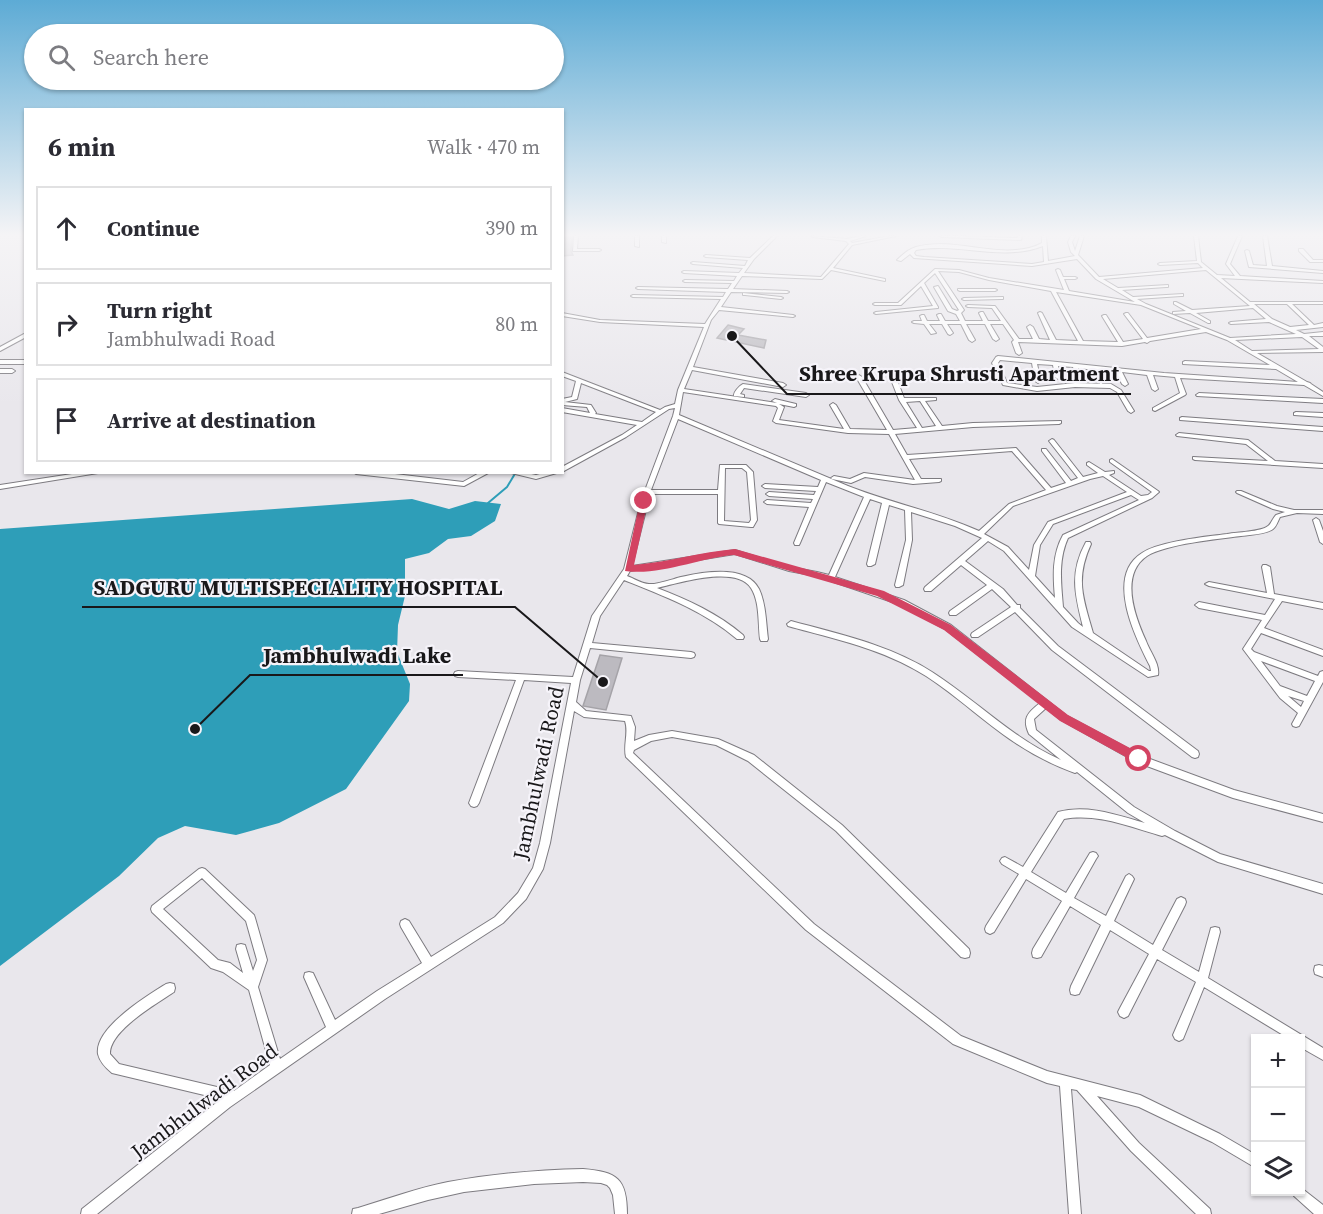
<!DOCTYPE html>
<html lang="en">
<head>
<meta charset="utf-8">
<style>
	body { margin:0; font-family:"Source Serif 4",serif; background:#f2f2f3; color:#2b2b33 }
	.controls { position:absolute; right:18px; bottom:18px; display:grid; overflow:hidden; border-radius:0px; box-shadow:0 2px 4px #0004 }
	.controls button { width:54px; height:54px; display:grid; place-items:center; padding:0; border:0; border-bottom:2px solid #e1e1e2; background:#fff; color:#2b2b33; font:30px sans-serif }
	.stop { position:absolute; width:18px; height:18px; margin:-14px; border:4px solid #d34362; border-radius:50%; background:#fff }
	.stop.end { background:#d34362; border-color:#fff; box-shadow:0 2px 6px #0008 }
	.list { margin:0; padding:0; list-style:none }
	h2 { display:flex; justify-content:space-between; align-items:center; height:78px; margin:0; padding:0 24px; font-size:26px }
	h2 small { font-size:20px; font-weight:400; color:#7c7c81 }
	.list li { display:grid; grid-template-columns:39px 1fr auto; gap:18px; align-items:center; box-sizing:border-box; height:84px; margin:0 12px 12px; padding:0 12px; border:2px solid #e1e1e2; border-radius:0px }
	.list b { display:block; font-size:22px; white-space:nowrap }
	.list p { margin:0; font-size:20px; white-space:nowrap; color:#7c7c81 }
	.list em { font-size:20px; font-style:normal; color:#7c7c81 }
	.icon { flex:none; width:33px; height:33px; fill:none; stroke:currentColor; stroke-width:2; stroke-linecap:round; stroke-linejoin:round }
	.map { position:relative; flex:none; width:1323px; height:1214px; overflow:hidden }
	.search { position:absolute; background:#fff; box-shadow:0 2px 4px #0004; left:24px; top:24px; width:540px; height:66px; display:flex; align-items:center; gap:15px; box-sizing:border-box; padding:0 21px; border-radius:33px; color:#7c7c81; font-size:22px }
	.panel { position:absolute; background:#fff; box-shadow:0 2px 4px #0004; left:24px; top:108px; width:540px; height:366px; border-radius:0px }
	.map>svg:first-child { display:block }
	.water { fill:#2e9eb8 }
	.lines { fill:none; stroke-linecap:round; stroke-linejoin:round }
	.stream { stroke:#2e9eb8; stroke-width:2 }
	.building { fill:#bcbac0; stroke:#a5a3a8; stroke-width:1.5 }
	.street-casing { stroke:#7d7b80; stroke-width:2 }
	.street { fill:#fff; fill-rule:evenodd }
	.route { fill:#d34362 }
	.labels { text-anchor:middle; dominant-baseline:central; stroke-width:4.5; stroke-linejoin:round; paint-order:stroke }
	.street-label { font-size:21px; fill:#19181a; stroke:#f6f4fa }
	.leader { fill:none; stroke:#19181a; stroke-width:2 }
	.callout-dot { fill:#19181a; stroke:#f6f4fa; stroke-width:2 }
	.callout-label { font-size:22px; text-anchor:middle; font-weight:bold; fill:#19181a; stroke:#f6f4fa; stroke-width:4.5; stroke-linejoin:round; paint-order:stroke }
</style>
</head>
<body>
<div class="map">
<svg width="1323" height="1214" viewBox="0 0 1323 1214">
	<rect width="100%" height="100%" fill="#e9e7ec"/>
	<!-- water -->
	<path class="water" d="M412 499 449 509 475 501 501 504 495 521 471 536 448 539 429 553 405 559V596L398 625 397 652 410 684 409 701 346 789 279 823 236 835 185 826 158 838 119 876 0 966V529Z"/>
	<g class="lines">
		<!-- stream -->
		<path class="stream" d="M488 503 507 487 516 472"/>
	</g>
	<!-- building -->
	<path class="building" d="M562 236H572L571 251 573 255 562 256Z
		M728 325 744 329 738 335 766 340 764 348 717 338Z
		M600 655 622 658 606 710 583 706Z"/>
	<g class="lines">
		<!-- street casing -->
		<g class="street-casing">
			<path id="street" d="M574 236H578L577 249H599L601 250 599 251H573Z
				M635 236H639V247L635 246Z
				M662 236H666V243L662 242Z
				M773 236H777L754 259 744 273 821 277 849 244 846 241 813 237 811 236 847 239 861 236H866L850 241 852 243 890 236H896L852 245 833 268 885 279V281L831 270 822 279 742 276 733 289 787 291 789 292 787 293 731 292 721 307 793 315 795 316 793 317 719 310 711 320 693 367 783 383 786 385 783 387 692 370 684 389 777 403 772 401 775 399 796 404V406L794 407 779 404 784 407 779 420 844 429 830 405 833 403 836 405 850 429 887 430 856 377 859 375 862 377 893 430 917 428 899 400 890 377 893 375 896 377 904 398H936V400L925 401 942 426 973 423 1061 421V423L1059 424 973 427 895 434 907 455 1016 448 1051 488 1066 483 1042 451V449H1046L1071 481 1078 478 1049 441 1052 439 1054 440 1083 477 1098 473 1087 465V463L1089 462 1105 472 1114 471V473L1109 475 1141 496 1148 495 1152 492 1110 462V460L1112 459 1158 491 1159 492 1152 498 1068 538C1058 560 1061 583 1063 607L1078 623 1083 627C1075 595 1069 573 1086 542H1090L1091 544C1075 579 1083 598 1093 633L1149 671H1151L1150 666C1135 637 1105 576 1142 553 1160 541 1205 537 1227 534 1237 532 1261 532 1268 526 1271 524 1273 518 1276 515L1285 512 1273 509 1237 493 1236 492 1237 491H1241L1277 506 1294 510H1323V514L1297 513 1280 517C1278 521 1276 527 1273 529 1267 534 1249 535 1241 536 1218 539 1166 544 1147 556 1119 575 1135 617 1146 641 1150 652 1160 664 1158 675L1148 677 1072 627 1004 551 988 541 965 561 1003 589 1017 605H1020V608L1058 646 1198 751 1199 754 1198 757 1195 758 1192 757 1052 650 1015 612 978 637H972L971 635 972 633 1011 607 992 589 956 615H950L949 613 950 611 987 585 961 565 931 591H925L924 589 925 587 982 538 955 526 911 512 912 540 903 585 899 587H896L895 585 906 540 905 510 889 505 875 564 871 566H868L867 564 882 503 870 499 835 577 904 600 951 625 1067 716 1142 756 1234 790 1323 814V822L1233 798 1136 762 1061 720 1046 708 1034 719 1036 730 1134 807 1175 831 1220 854 1323 884V894L1218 862 1165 835 1162 836C1130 827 1098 813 1064 819L1031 872 1066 893 1090 853 1093 852 1096 853 1098 856 1096 859 1074 898 1106 916 1126 876 1129 874 1132 876 1134 879 1114 921 1153 945 1177 899 1181 897 1185 899 1186 902 1185 905 1162 950 1199 972 1211 928 1215 927 1219 928 1220 932 1208 978 1323 1048V1060L1300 1047V1038H1288L1204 987 1183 1039 1179 1041 1175 1039 1173 1035 1196 982 1157 959 1128 1016 1124 1018 1120 1016 1118 1012 1120 1008 1149 954 1110 930 1079 994 1075 995 1071 994 1070 990 1071 986 1101 925 1070 906 1041 957 1037 958 1033 957 1032 953 1033 949 1062 901 1026 879 994 932 990 934 986 932 985 929 986 926 1019 874 1002 864 1000 861 1002 858 1005 857 1023 867 1058 812C1087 804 1117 815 1145 823L1128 813 1077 772 1075 773C1053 765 1033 755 1014 742 983 721 957 696 926 676 884 649 835 639 788 626L787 624 791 621C839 634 890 645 932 672 976 700 1013 739 1061 760L1029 734C1022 719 1027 713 1040 703L945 629 898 604 816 576 789 571 735 554 630 571 627 576C633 578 642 584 649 584 656 585 673 579 681 577 703 572 746 564 759 589 766 604 766 623 768 639L767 641H761L760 639C758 623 760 602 751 588 736 565 679 583 657 588 688 600 717 613 743 635L744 637 743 639H737C704 611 664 596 624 580L600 616 592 643 691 652 694 653 695 655 694 657 691 658 590 648 580 680 576 702 586 711 631 716 635 727 634 741 649 735 672 731 718 739 754 755 842 825 969 949 970 953 969 957 965 958 961 957 836 831 748 761 716 745 672 737 651 741 634 750 633 753 814 924 961 1036 1047 1071 1140 1095 1220 1134 1256 1155V1168L1212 1142 1139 1107 1097 1096 1139 1143 1210 1209 1211 1214H1196L1131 1151 1077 1090 1071 1089 1081 1214H1069L1060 1086 1047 1083 953 1044 806 930 626 757C623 745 629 733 625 721L584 717 574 711 550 843 543 869 526 899 503 923 385 999 230 1107 97 1214H81L82 1209 221 1099 112 1073C106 1068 100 1062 98 1054 94 1028 147 996 166 984L170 983 174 984 175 988 174 992C156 1004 109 1031 110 1054L119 1064 234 1091 270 1065 249 990 223 972 211 968 152 912 151 909 152 906 199 869 202 868 205 869 254 915 255 918 267 960 258 987 280 1059 326 1027 304 977 305 973 309 972 313 973 335 1020 377 991 422 963 401 927 400 924 401 921 405 919 409 921 431 957 495 917 518 893 533 868 540 843 571 683 524 680 479 803 477 806 474 807 471 806 469 803 516 680 458 677 455 676 454 674 455 672 458 671 573 677 592 616 624 569 641 501 673 416 675 408 669 409 626 437 562 472V467L622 435 637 425 562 412V408L590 413 587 407 562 405V399L572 397 576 381 562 376V372L660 410 665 407 675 404 678 390 704 327 600 322 562 316V313L600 320 705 324 721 299 633 297 631 296 633 295 723 297 726 292 638 289 636 288 638 287 728 289 732 283 685 282 683 281 685 280 734 281 737 276 684 273 682 272 684 271 739 273 743 268 693 264 691 263 693 262 745 266 748 260 706 257 704 256 706 255 750 258ZM581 383 656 412 642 422 595 414 596 413 591 405 565 402 577 399ZM683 392 776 406 778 408 773 421 776 423 848 433 889 434 915 480 864 473 850 479 834 476 831 478 832 479 851 483 865 477 913 484 939 482 941 481V479H921L909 459 1012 451 1046 490 1009 504 979 531C937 512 891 503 848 486L679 415ZM920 401 936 426 922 428 906 402ZM678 419 821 480 818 487 765 484 762 486 765 488 816 491 814 495 769 492 766 494 769 496 813 499 811 503 767 500 764 502 767 504 809 507 794 543 795 545H799L800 543 826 482 864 497 829 575 817 572 790 567 735 550 632 566 650 494H718V523L719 524 751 527H753L757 520 753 472 746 465H720L718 490H651ZM725 468H742L747 472 751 520 749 523 724 521ZM1103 476 1127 492 1048 522 1034 545 1029 570 1008 547 984 534 1013 506 1090 479ZM1131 495 1139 500 1063 535C1052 555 1053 576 1055 598L1035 576 1040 545 1053 524ZM202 878 246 921 257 960 253 971 245 945 241 944 237 945 236 949 243 973 230 963 218 960 163 909Z
				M940 236H961L1014 238H1017L1018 236H1022L1021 240H1019L942 237Z
				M1042 236H1046L1048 261 1075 256 1071 252 1068 242 1071 236H1075L1072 242 1075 251 1080 236H1084L1078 255 1099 277 1203 268 1198 263 1160 265 1158 264 1160 263 1197 261 1194 236H1198L1201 262 1217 275 1235 276 1226 264 1238 236H1242L1230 264 1240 276 1323 281V283L1221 278 1250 302H1323V304H1292L1314 325 1323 323V327L1296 330 1304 334 1323 332V336H1309L1323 347V352L1257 353 1307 382 1310 383 1311 384 1323 392V396L1304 385 1180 378 1186 394 1185 395 1155 411 1153 410V408L1180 393 1175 377 1153 375 1158 389 1155 391 1152 389 1147 375 1122 372 1128 384 1125 386 1122 384 1116 372 1100 370 1104 382 1101 384 1098 382 1095 370 1078 368 1084 380 1081 382 1078 380 1073 367 1058 366 1061 377 1058 379 1055 377 1053 365 1037 364 1041 381 1038 383 1035 381 1032 363 1000 360 998 363 1007 383 1037 387 1075 383 1111 384 1121 390 1134 411 1131 413 1128 411 1117 392 1110 388 1075 387 1037 391 1003 385 992 363 996 357 998 356 1164 373 1298 382 1276 369 1183 364V362L1185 361 1270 365 1227 340 1206 332 1150 341 1147 343 1145 342 1122 346 1018 342 1022 353 1019 355 1016 353 1012 342 1014 340 1003 324H990L999 339 996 341 993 339 985 324H966L975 340 972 342 969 340 961 324H947L953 333 950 335 948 334 942 324H929L936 333 931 334 924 324 914 323 912 322 914 321H922L920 316 922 315H924L927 321H940L937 315 939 314H941L945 321H960L956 314 948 311 934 287 938 286 952 309 957 311 959 310 935 273 924 283 938 307V308L876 314 874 313 876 312 933 306 921 286 901 305H875L873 304 875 303H898L935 269 959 270 989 278 1064 290 1056 270 1058 269 1060 270 1063 277H1075L1077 278 1075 279H1064L1069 291 1135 302 1096 279 1077 259 1032 266 914 258 910 254 901 261 897 260C902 255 909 249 916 247 953 237 992 257 1029 248 1034 247 1038 245 1042 243ZM1043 246 1044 262 1032 264 924 257 916 256 914 253 916 250C958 242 1002 262 1043 246ZM1206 270 1250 306 1192 310 1176 302H1174V304L1186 311 1173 312V314L1190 313 1208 323H1210V321L1196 313 1253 308 1266 319 1231 322 1229 323 1231 324 1269 322 1296 334 1230 338 1146 304 1137 299 1181 296H1183V294L1133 297 1122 290 1166 287H1168V285L1118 288 1103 279ZM938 271 959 272 989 280 1051 291 1078 341 1056 340 1042 313 1040 312 1038 313 1050 340 1039 339 1033 327 1030 325 1027 327 1033 339H1019L995 306H993L968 305 966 306 968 307 992 308 1001 321H988L983 312H981L979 313 983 321H965L961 313 964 310ZM1056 292 1141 305 1201 329 1147 338 1128 313H1126L1124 314 1143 339 1123 342 1106 315H1104L1102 316 1118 342 1083 341ZM1254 304H1287L1309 325 1290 327 1272 319ZM1302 337 1319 349 1252 351 1235 340Z
				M1263 236H1267L1272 266 1323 271V273L1249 267 1245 251 1247 250 1249 251 1253 265 1267 266Z
				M1299 249H1303L1313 260H1323V262H1310L1299 251Z
				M958 289H995L997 290 995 291H960L958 290Z
				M743 293 781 297 783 298 781 299 745 295H743Z
				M1003 297V299H1001L964 300 962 299 964 298Z
				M24 334H26V337L0 351V347Z
				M0 360H26V364H0Z
				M0 369H12L15 371 12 373H0Z
				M743 384 806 393 809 395 806 397 744 388 740 394 744 395V397L734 396C733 393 739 386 743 384Z
				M1199 393 1323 399V403L1197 396 1196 395Z
				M1296 412 1323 413V417L1294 415V413Z
				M1182 417 1323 427V431L1180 420V418Z
				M1179 433 1248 440 1275 461 1323 464V468L1195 460 1193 459V457L1268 461 1246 444 1177 436 1176 435Z
				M85 472H104L0 489V485Z
				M353 472H378L463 482 481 472H490L464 486 356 474Z
				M507 472H522L536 475 547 472H560L536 479Z
				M1316 518 1319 520 1323 531V544L1320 542 1313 520Z
				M1263 565H1266L1270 567 1274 594 1323 603V609L1282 601 1264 628 1323 650V656L1261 633 1251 649 1254 652 1318 676 1320 672 1323 671V682L1299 726 1296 727 1293 726 1292 724 1298 713 1280 698 1243 649 1262 620 1199 608 1195 605 1199 602 1265 615 1275 599 1209 586 1205 584 1209 582 1267 593 1262 567ZM1261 661 1315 681 1307 696 1280 686ZM1288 696 1304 701 1301 707Z
				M1319 965 1323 966V977L1315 974 1314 970 1315 966Z
				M583 1169C617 1172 627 1178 627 1214H615L613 1195 610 1188 607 1185 601 1183 583 1182 534 1184 464 1192 428 1200 379 1214H352L353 1209 358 1208C388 1199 417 1188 448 1182 492 1174 538 1170 583 1169Z
				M1300 1187 1323 1205V1214H1314L1294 1196 1292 1192H1300Z"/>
		</g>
		<!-- street -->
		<use href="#street" class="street"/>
	</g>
	<!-- sky -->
	<linearGradient id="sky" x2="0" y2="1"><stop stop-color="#5dabd5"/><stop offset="0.58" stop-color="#f5f4f6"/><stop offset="1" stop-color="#f5f4f6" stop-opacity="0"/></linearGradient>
	<rect width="1323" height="405" fill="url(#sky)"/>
	<!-- route -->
	<path class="route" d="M644 499 648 501 634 565C668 562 701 552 735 549L884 591 951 625 1068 715 1143 755V762H1135L1060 721 944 630 877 596 734 555C699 558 660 576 625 571L640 501Z"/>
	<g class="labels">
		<!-- street labels -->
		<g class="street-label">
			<text transform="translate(538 773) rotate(-78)">Jambhulwadi Road</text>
			<text transform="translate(204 1101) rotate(-37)">Jambhulwadi Road</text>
		</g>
	</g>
	<!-- callouts -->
	<path class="leader" d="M732 336L787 394H1131M603 682L515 607H82M195 729L250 675H463"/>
	<g class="callout-dot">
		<circle cx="732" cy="336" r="6"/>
		<circle cx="603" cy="682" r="6"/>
		<circle cx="195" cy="729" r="6"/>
	</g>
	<g class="callout-label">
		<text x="959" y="381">Shree Krupa Shrusti Apartment</text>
		<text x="298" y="595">SADGURU MULTISPECIALITY HOSPITAL</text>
		<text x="357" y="663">Jambhulwadi Lake</text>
	</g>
</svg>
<div class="controls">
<button>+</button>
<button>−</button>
<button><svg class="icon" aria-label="layers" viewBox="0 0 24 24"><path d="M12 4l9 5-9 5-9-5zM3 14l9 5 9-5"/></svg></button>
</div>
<div class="stop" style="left:1139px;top:759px"></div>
<div class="stop end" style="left:644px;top:501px"></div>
<div class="search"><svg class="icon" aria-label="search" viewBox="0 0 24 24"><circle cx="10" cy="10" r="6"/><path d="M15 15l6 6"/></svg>Search here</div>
<section class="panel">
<h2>6 min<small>Walk · 470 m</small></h2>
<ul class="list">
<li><svg class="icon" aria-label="ahead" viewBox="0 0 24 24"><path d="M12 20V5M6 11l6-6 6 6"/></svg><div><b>Continue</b></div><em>390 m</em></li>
<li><svg class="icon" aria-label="right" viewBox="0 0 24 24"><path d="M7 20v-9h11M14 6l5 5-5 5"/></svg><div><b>Turn right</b><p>Jambhulwadi Road</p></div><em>80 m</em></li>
<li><svg class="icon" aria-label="arrive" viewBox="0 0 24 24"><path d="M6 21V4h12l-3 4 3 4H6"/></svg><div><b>Arrive at destination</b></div></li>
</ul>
</section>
</div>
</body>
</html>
